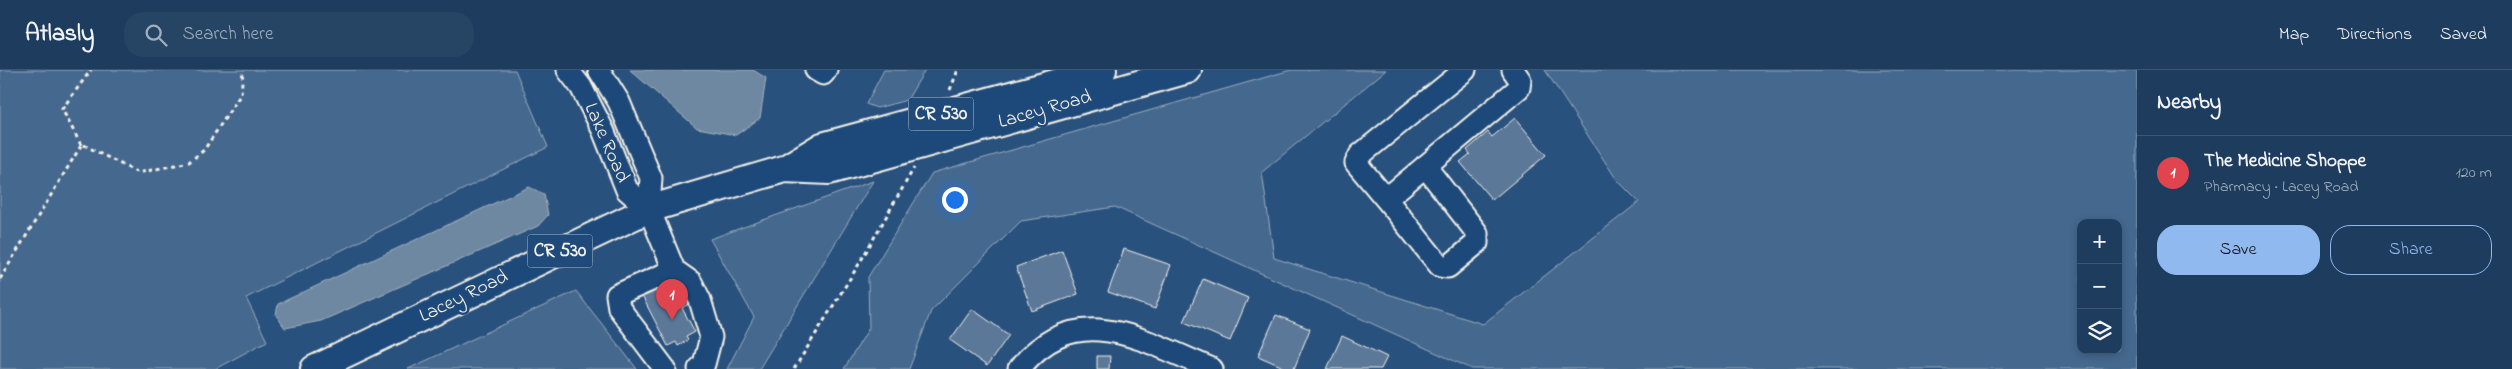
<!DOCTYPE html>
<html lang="en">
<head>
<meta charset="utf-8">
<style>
	body { margin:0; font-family:"Indie Flower",sans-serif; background:#264464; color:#f1f3f6 }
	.controls { position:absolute; right:15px; bottom:15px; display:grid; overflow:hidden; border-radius:10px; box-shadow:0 2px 8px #0003 }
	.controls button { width:45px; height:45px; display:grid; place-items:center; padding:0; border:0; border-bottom:1px solid #3c5673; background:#1e3d5e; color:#f1f3f6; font:25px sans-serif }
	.you { position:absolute; left:954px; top:129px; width:18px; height:18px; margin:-12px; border:4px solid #fff; border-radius:50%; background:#1a73e8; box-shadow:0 0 0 8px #1a73e833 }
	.badge { display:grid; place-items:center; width:32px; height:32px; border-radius:50%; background:#90b9f0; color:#fff; font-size:16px; font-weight:700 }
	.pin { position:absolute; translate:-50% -41px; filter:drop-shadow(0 1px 2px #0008) }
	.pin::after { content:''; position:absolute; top:26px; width:18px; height:15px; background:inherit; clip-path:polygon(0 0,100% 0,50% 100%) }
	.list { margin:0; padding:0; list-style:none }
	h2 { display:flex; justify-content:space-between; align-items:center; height:65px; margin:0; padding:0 20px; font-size:21px }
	h2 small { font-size:16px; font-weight:400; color:#a1aebc }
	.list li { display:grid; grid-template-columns:32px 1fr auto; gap:15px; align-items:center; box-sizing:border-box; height:75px; padding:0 20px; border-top:1px solid #3c5673 }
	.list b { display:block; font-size:19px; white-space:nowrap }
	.list p { margin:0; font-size:16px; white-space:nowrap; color:#a1aebc }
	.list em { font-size:16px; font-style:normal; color:#a1aebc }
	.actions { display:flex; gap:10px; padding:15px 20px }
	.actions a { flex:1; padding:11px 0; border:1px solid #90b9f0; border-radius:20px; text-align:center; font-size:18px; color:#90b9f0 }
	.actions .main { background:#90b9f0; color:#111 }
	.icon { flex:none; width:28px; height:28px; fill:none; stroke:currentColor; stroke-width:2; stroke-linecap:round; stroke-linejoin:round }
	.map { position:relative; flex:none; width:2137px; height:299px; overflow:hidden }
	header { display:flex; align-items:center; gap:30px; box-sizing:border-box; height:70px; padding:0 25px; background:#1e3d5e; border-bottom:1px solid #3c5673 }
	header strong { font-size:24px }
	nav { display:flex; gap:28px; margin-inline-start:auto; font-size:18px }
	.search { width:350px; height:45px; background:#264464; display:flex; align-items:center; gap:12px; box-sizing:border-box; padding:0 18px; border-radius:20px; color:#a1aebc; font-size:19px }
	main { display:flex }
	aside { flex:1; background:#1e3d5e }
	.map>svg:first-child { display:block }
	.green { fill:#45688e; stroke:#9cacbb; fill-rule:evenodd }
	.water { fill:#6e88a2; stroke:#a4b2be }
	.building { fill:#5b7899; stroke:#f4f1e8 }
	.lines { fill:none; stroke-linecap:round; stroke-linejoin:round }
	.minor-casing { stroke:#f4f1e8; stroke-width:25 }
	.major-casing { stroke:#f4f1e8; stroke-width:30 }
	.path { stroke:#f4f1e8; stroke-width:3; stroke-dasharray:4 4; stroke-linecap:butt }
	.minor { stroke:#1f4a7a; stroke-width:21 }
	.major { stroke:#1f4a7a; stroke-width:26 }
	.labels { text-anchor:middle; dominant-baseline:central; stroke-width:5; stroke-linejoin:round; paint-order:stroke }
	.shield { fill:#1f4a7a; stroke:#b4bfc7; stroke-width:1 }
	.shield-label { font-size:19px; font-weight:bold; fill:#f4f1e8 }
	.street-label { font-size:20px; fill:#f4f1e8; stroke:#1f4a7a }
</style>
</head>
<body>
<header>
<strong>Atlasly</strong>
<div class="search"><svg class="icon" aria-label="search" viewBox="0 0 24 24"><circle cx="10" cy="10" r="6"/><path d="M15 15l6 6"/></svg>Search here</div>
<nav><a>Map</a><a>Directions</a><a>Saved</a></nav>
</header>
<main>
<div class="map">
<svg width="2137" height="299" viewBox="0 0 2137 299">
	<rect width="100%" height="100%" fill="#28517e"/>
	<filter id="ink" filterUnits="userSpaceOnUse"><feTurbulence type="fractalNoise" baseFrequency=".02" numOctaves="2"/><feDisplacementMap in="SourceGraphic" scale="10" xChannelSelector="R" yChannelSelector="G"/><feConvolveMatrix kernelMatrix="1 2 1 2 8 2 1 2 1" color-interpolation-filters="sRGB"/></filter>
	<g filter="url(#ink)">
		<!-- green -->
		<path class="green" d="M0 0H515L548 77 246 228 267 271 215 299H0Z
			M884 0H925L907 30 877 38 866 34Z
			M1291 0H1386L1262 102 1274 188 1483 254 1639 132 1617 110 1545 0H2137V299H1472L1115 137 1021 151 931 241 909 299H844L869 258 868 207 932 103ZM2081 153H2118V280H2081Z
			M873 111 759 299H727L754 247 710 169Z
			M576 221 637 299H408Z"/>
		<!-- water -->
		<path class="water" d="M630 0H753L766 8 760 48 736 65 697 58Z
			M529 117 544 124 548 145 538 156 321 251 285 258 276 245 278 234Z"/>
		<!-- building -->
		<path class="building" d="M1515 48 1546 85 1492 130 1460 92 1470 84 1467 80 1488 62 1492 67Z
			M1124 179 1171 195 1155 239 1108 222Z
			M1062 180 1078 224 1032 241 1016 197Z
			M1203 209 1248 228 1230 271 1184 252Z
			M659 214 661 218 669 214 673 221 687 214 695 231 682 238 695 262 686 267 688 270 678 276 676 272 668 276 642 226Z
			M972 239 1009 265 987 296 950 270Z
			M1276 245 1310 259 1294 299H1288L1258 286Z
			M1342 266 1387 287 1381 299H1327Z
			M1097 286H1110L1109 299H1097Z"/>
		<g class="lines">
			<!-- minor casing -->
			<g class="minor-casing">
				<path id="minor" d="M568 0 581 17 603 60 627 120 649 139 674 200 691 212 700 230 711 267 704 294 699 299
					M599 0 619 32 651 108 649 139
					M816 0 823 4 826 0
					M1465 0 1360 85 1356 93 1386 129 1519 18 1520 10 1513 0
					M1386 129 1440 196 1448 197 1477 173V163L1425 96
					M665 299 619 238 617 225 674 200
					M1019 299C1076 227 1144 271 1212 299"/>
			</g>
			<!-- major casing -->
			<g class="major-casing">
				<path id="major" d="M784 99 829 101 1188 0
					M314 299 649 139 784 99 822 76 1103 0"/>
			</g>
			<!-- path -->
			<path class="path" d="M950 20 958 0
				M81 75 62 39 91 0
				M0 209 82 74 138 103 189 92 204 80 241 24 243 0
				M794 299 859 194 914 98"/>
			<!-- minor -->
			<use href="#minor" class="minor"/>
			<!-- major -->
			<use href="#major" class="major"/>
		</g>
	</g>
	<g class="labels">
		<!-- shield labels -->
		<g class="shield">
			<rect x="908.5" y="27.5" width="65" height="33" rx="4"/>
			<rect x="527.5" y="164.5" width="65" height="33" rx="4"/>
		</g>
		<g class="shield-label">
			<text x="941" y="44">CR 530</text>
			<text x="560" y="181">CR 530</text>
		</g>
		<!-- street labels -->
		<g class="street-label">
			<text transform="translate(1045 40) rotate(-16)">Lacey Road</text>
			<text transform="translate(606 73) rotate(66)">Lake Road</text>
			<text transform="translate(464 227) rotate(-26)">Lacey Road</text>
		</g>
	</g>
</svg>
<div class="controls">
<button>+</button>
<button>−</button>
<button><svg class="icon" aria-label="layers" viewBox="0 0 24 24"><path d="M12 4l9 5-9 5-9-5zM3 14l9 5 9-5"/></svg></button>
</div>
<div class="you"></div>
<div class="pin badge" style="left:672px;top:250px;background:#e0444e">1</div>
</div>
<aside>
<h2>Nearby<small></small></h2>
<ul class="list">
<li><span class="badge" style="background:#e0444e">1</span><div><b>The Medicine Shoppe</b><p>Pharmacy · Lacey Road</p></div><em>120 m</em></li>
</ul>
<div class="actions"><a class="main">Save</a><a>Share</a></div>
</aside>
</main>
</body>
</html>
